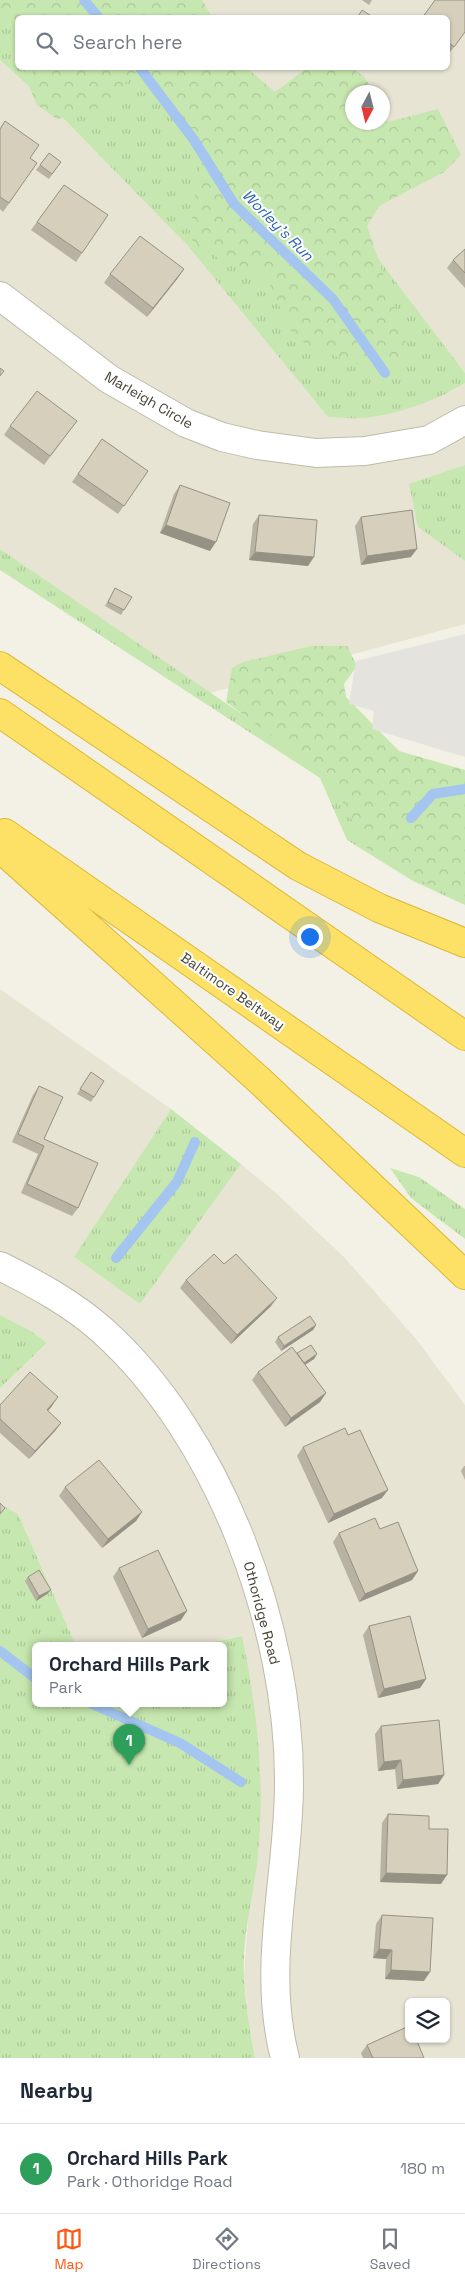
<!DOCTYPE html>
<html lang="en">
<head>
<meta charset="utf-8">
<style>
	body { margin:0; font-family:"Space Grotesk",sans-serif; background:#f2f2f3; color:#1f2937 }
	.controls { position:absolute; right:15px; bottom:15px; display:grid; overflow:hidden; border-radius:8px; box-shadow:0 1px 4px #0004 }
	.controls button { width:45px; height:45px; display:grid; place-items:center; padding:0; border:0; border-bottom:1px solid #e0e1e3; background:#fff; color:#1f2937; font:25px sans-serif }
	.compass { position:absolute; left:345px; top:85px; width:45px; height:45px; border-radius:50%; background:#fff; box-shadow:0 1px 4px #0004; rotate:187deg }
	.you { position:absolute; left:309px; top:936px; width:18px; height:18px; margin:-12px; border:4px solid #fff; border-radius:50%; background:#1a73e8; box-shadow:0 0 0 8px #1a73e833 }
	.badge { display:grid; place-items:center; width:32px; height:32px; border-radius:50%; background:#f95b17; color:#fff; font-size:16px; font-weight:700 }
	.pin { position:absolute; translate:-50% -41px; filter:drop-shadow(0 1px 2px #0008) }
	.pin::after { content:''; position:absolute; top:26px; width:18px; height:15px; background:inherit; clip-path:polygon(0 0,100% 0,50% 100%) }
	.popup { position:absolute; left:32px; top:1642px; width:195px; height:65px; box-sizing:border-box; display:grid; place-content:center; border-radius:8px; background:#fff; filter:drop-shadow(0 1px 4px #0005); font-size:16px; white-space:nowrap; color:#747a83 }
	.popup b { font-size:19px; color:#1f2937 }
	.popup::after { content:''; position:absolute; left:50%; top:100%; margin-left:-10px; border:10px solid transparent; border-top-color:#fff }
	.list { margin:0; padding:0; list-style:none }
	h2 { display:flex; justify-content:space-between; align-items:center; height:65px; margin:0; padding:0 20px; font-size:21px }
	h2 small { font-size:16px; font-weight:400; color:#747a83 }
	.list li { display:grid; grid-template-columns:32px 1fr auto; gap:15px; align-items:center; box-sizing:border-box; height:90px; padding:0 20px; border-top:1px solid #e0e1e3 }
	.list b { display:block; font-size:19px; white-space:nowrap }
	.list p { margin:0; font-size:16px; white-space:nowrap; color:#747a83 }
	.list em { font-size:16px; font-style:normal; color:#747a83 }
	.icon { flex:none; width:28px; height:28px; fill:none; stroke:currentColor; stroke-width:2; stroke-linecap:round; stroke-linejoin:round }
	.map { position:relative; flex:none; width:465px; height:2058px; overflow:hidden }
	.search { position:absolute; background:#fff; box-shadow:0 1px 4px #0004; left:15px; right:15px; top:15px; height:55px; display:flex; align-items:center; gap:12px; box-sizing:border-box; padding:0 18px; border-radius:8px; color:#747a83; font-size:19px }
	.sheet { height:155px; background:#fff }
	nav { display:flex; justify-content:space-around; align-items:center; box-sizing:border-box; height:70px; border-top:1px solid #e0e1e3; background:#fff; font-size:14px; color:#747a83 }
	nav a { display:grid; justify-items:center; gap:2px }
	nav .on { color:#f95b17 }
	.map>svg:first-child { display:block }
	.residential { fill:#e7e4d4; fill-rule:evenodd }
	.grass { fill:url(#grass-tufts) }
	.forest { fill:url(#forest-crowns) }
	.parking { fill:#e4e3de }
	.lines { fill:none; stroke-linecap:round; stroke-linejoin:round }
	.stream { stroke:#a3c5f0; stroke-width:10 }
	.street-casing { stroke:#bfbaa9; stroke-width:30 }
	.highway-casing { stroke:#ddb837; stroke-width:30 }
	.street { stroke:#fff; stroke-width:28 }
	.highway { stroke:#fde167; stroke-width:28 }
	.wall { fill:#b7b2a2 }
	.shaded-wall { fill:#959184 }
	.building { fill:#d5cfbc; stroke:#959184 }
	.labels { text-anchor:middle; dominant-baseline:central; stroke-width:4; stroke-linejoin:round; paint-order:stroke }
	.street-label { font-size:14px; fill:#464236; stroke:#fff }
	.water-label { font-size:15px; font-style:italic; fill:#2f67b2; stroke:#fff }
</style>
</head>
<body>
<div class="map">
<svg width="465" height="2058" viewBox="0 0 465 2058">
	<defs>
		<pattern id="grass-tufts" width="24" height="20" patternUnits="userSpaceOnUse" patternTransform="scale(1.25)"><rect width="24" height="20" fill="#c6e7af"/><path d="M3 7l-1-3M5 7V3M7 7l1-3M15 17l-1-3M17 17v-4M19 17l1-3" fill="none" stroke="#abc797"/></pattern>
		<pattern id="forest-crowns" width="20" height="18" patternUnits="userSpaceOnUse" patternTransform="scale(1.25)"><rect width="20" height="18" fill="#c6e7af"/><path d="M2 6a3 3 0 1 1 6 0M12 15a3 3 0 1 1 6 0" fill="none" stroke="#abc797"/></pattern>
	</defs>
	<rect width="100%" height="100%" fill="#f3f1e6"/>
	<!-- residential -->
	<path class="residential" d="M183 0H465V373L234 68H448V18L197 17ZM352 92H382V122H352Z
		M0 60 59 114 187 245 328 417 394 412 453 391 465 383V465L448 472 418 527 465 561V624L210 693 0 549Z
		M0 989 171 1109 75 1258 140 1304 241 1164 276 1193 345 1258 417 1340 465 1405V2058H255L248 2018 244 1974 248 1921 242 1636 196 1646H76L18 1514 0 1504V1388L47 1343 31 1331 0 1315ZM409 2002H446V2039H409Z"/>
	<!-- grass -->
	<path class="grass" d="M0 0 18 18V68H234L465 373V383C439 400 391 417 359 418 349 419 338 417 328 417L187 245 59 114 0 60Z
		M465 465V561L418 527 409 484Z
		M0 549 366 799 465 832V905L413 881 347 840 320 778 0 570Z
		M171 1109 241 1164 140 1304 74 1257Z
		M390 1168 419 1177 465 1209V1239L411 1198Z
		M0 1315 31 1331 47 1343 0 1388Z
		M0 1504 18 1514 76 1646H35V1704H223V1646H196L242 1636C257 1707 265 1782 258 1855 254 1894 242 1935 244 1975 245 2003 250 2031 255 2058H0Z"/>
	<!-- forest -->
	<path class="forest" d="M0 0H202L212 17 18 18 17 20 0 18Z
		M35 68H247L275 92 307 68H351L364 76 373 92H352V122H382L383 111 388 122 438 109 461 155 444 172 379 206 367 226 407 345 401 369 376 370 309 347 290 330 269 282 251 267 228 265 189 238 203 143 154 87 134 73 102 110 57 119 37 105 27 81Z
		M311 646H347L357 666 344 684 346 697 399 751 465 770V897L425 883 366 847 331 780 226 702 232 668 243 662Z"/>
	<!-- parking -->
	<path class="parking" d="M465 634V757L372 729 374 711 349 704 356 661Z"/>
	<g class="lines">
		<!-- stream -->
		<path class="stream" d="M84 0 99 18
			M140 68 194 140 234 204 333 299 385 373
			M411 818 433 794 465 789
			M116 1258 177 1182 195 1142
			M0 1651 35 1678
			M92 1704 180 1743 241 1782"/>
		<!-- street casing -->
		<g class="street-casing">
			<path id="street" d="M0 296 109 379 186 423 222 437 257 445 316 453 365 451 429 440 465 420
				M0 1266C36 1284 73 1304 103 1331 220 1436 290 1629 289 1784 289 1876 261 1966 285 2058"/>
		</g>
		<!-- highway casing -->
		<g class="highway-casing">
			<path id="highway" d="M0 666 298 866 379 908 465 943
				M0 713 465 1036
				M5 833 465 1153
				M0 848 259 1080 465 1275"/>
		</g>
		<!-- street -->
		<use href="#street" class="street"/>
		<!-- highway -->
		<use href="#highway" class="highway"/>
	</g>
	<!-- wall -->
	<path class="wall" d="M362 0H372L369 5Z
		M448 18 465 32 448 55Z
		M0 129 30 158 37 163 3 212 0 209Z
		M49 153 61 162 49 179 36 170Z
		M64 185 108 215 76 262 31 230Z
		M465 249V288L447 268 453 260Z
		M184 269 147 317 104 283 110 274Z
		M77 421 44 465 4 435 10 426Z
		M102 439 148 471 118 514 72 482Z
		M180 485 210 551 160 533 174 494Z
		M259 515 308 566 249 560 253 524Z
		M361 517 411 557 361 565 355 526Z
		M115 588 124 610 121 615 105 606Z
		M91 1072 94 1097 91 1102 77 1094Z
		M39 1086 44 1139 78 1208 72 1216 21 1193 38 1154 12 1142 33 1095Z
		M224 1264 271 1306 231 1344 180 1288 186 1280Z
		M316 1325 313 1330 281 1351 275 1342 278 1337Z
		M297 1353 317 1354 314 1359 305 1365 326 1393 320 1402 285 1427 252 1380 258 1372Z
		M0 1405 52 1406 48 1411 61 1423 55 1431 29 1459 0 1433Z
		M303 1447 382 1498 328 1523 297 1456Z
		M464 1466H465V1480L461 1471Z
		M65 1487 142 1512 136 1521 102 1548 59 1496Z
		M380 1529 418 1571 412 1580 359 1602 333 1542 339 1533Z
		M119 1568 181 1620 142 1638 113 1577Z
		M28 1577 47 1594 36 1601 25 1581Z
		M369 1626 426 1679 420 1688 378 1698 363 1635Z
		M381 1726 444 1775 438 1784 397 1789 395 1769 378 1771 375 1734Z
		M388 1814 429 1829 441 1884 380 1882 382 1823Z
		M382 1915 424 1981 385 1979 386 1959 373 1958 376 1924Z
		M367 2045 424 2058H363L361 2053Z"/>
	<!-- shaded-wall -->
	<path class="shaded-wall" d="M184 269 178 278 147 317 153 308Z
		M166 525 216 542 210 551 160 533Z
		M417 549 411 557 361 565 367 556Z
		M255 552 314 557 308 566 249 560Z
		M277 1298 271 1306 231 1344 237 1335Z
		M316 1325 313 1330 281 1351 284 1346Z
		M317 1354 314 1359 298 1369 302 1364Z
		M326 1393 320 1402 285 1427 291 1418Z
		M58 1397 52 1406 41 1419 47 1410Z
		M61 1423 55 1431 29 1459 35 1451Z
		M388 1490 382 1498 328 1523 334 1514Z
		M142 1512 136 1521 102 1548 108 1539Z
		M418 1571 412 1580 359 1602 365 1594Z
		M51 1590 47 1594 36 1601 39 1596Z
		M187 1611 181 1620 142 1638 148 1629Z
		M426 1679 420 1688 378 1698 384 1689Z
		M401 1760 395 1769 378 1771 384 1762Z
		M444 1775 438 1784 397 1789 403 1780Z
		M386 1873 447 1875 441 1884 380 1882Z
		M379 1949 392 1950 386 1959 373 1958Z
		M391 1970 430 1972 424 1981 385 1979Z"/>
	<!-- building -->
	<path class="building" d="M435 0H465V32L454 47 448 42V18H422Z
		M362 10 373 17V18H357Z
		M5 121 39 145 30 158 37 163 9 203 0 197V129Z
		M49 153 61 162 52 174 40 165Z
		M64 185 108 215 82 253 37 222Z
		M140 236 184 269 153 308 110 274Z
		M465 249V273L453 260Z
		M0 368 4 371 0 376Z
		M37 391 77 421 50 456 10 426Z
		M102 439 148 471 124 506 78 474Z
		M180 485 230 503 216 542 166 525Z
		M412 510 417 549 367 556 361 517Z
		M259 515 317 520 314 557 255 552Z
		M115 588 132 597 124 610 108 602Z
		M91 1072 104 1081 94 1097 80 1089Z
		M39 1086 63 1097 44 1139 98 1163 78 1208 27 1184 44 1146 18 1134Z
		M214 1254 224 1264 236 1254 277 1298 237 1335 186 1280Z
		M310 1316 316 1325 284 1346 278 1337Z
		M311 1345 317 1354 304 1363 297 1353Z
		M292 1347 326 1393 291 1418 258 1372Z
		M30 1372 58 1397 47 1410 61 1423 35 1451 0 1419V1405Z
		M345 1428 348 1435 360 1430 388 1490 334 1514 303 1447Z
		M99 1460 142 1512 108 1539 65 1487Z
		M0 1503 5 1508 0 1514Z
		M375 1518 380 1529 398 1522 418 1571 365 1594 339 1533Z
		M158 1550 187 1611 148 1629 119 1568Z
		M39 1570 51 1590 39 1596 28 1577Z
		M410 1616 426 1679 384 1689 369 1626Z
		M439 1720 444 1775 403 1780 401 1760 384 1762 381 1726Z
		M388 1814 429 1816V1829H448L447 1875 386 1873Z
		M382 1915 433 1918 430 1972 391 1970 392 1950 379 1949Z
		M409 2026V2039H416L424 2058H373L367 2045Z"/>
	<g class="labels">
		<!-- street labels -->
		<g class="street-label">
			<text transform="translate(149 400) rotate(30)">Marleigh Circle</text>
			<text transform="translate(233 991) rotate(35)">Baltimore Beltway</text>
			<text transform="translate(262 1613) rotate(75)">Othoridge Road</text>
		</g>
		<!-- water labels -->
		<g class="water-label">
			<text transform="translate(278 225) rotate(45)">Worley's Run</text>
		</g>
	</g>
</svg>
<div class="controls">
<button><svg class="icon" aria-label="layers" viewBox="0 0 24 24"><path d="M12 4l9 5-9 5-9-5zM3 14l9 5 9-5"/></svg></button>
</div>
<svg class="compass" viewBox="-18 -18 36 36"><path d="M0-13l5 13h-10z" fill="#e53935"/><path d="M0 13l5-13h-10z" fill="#747a83"/></svg>
<div class="you"></div>
<div class="pin badge" style="left:129px;top:1765px;background:#2e9e5b">1</div>
<div class="popup"><b>Orchard Hills Park</b>Park</div>
<div class="search"><svg class="icon" aria-label="search" viewBox="0 0 24 24"><circle cx="10" cy="10" r="6"/><path d="M15 15l6 6"/></svg>Search here</div>
</div>
<section class="sheet">
<h2>Nearby<small></small></h2>
<ul class="list">
<li><span class="badge" style="background:#2e9e5b">1</span><div><b>Orchard Hills Park</b><p>Park · Othoridge Road</p></div><em>180 m</em></li>
</ul>
</section>
<nav>
<a class="on"><svg class="icon" aria-label="map" viewBox="0 0 24 24"><path d="M3 6l6-2 6 2 6-2v14l-6 2-6-2-6 2zM9 4v14M15 6v14"/></svg>Map</a>
<a><svg class="icon" aria-label="directions" viewBox="0 0 24 24"><path d="M12 3l9 9-9 9-9-9zM9 14v-3h6M13 9l2 2-2 2"/></svg>Directions</a>
<a><svg class="icon" aria-label="saved" viewBox="0 0 24 24"><path d="M7 4h10v16l-5-4-5 4z"/></svg>Saved</a>
</nav>
</body>
</html>
